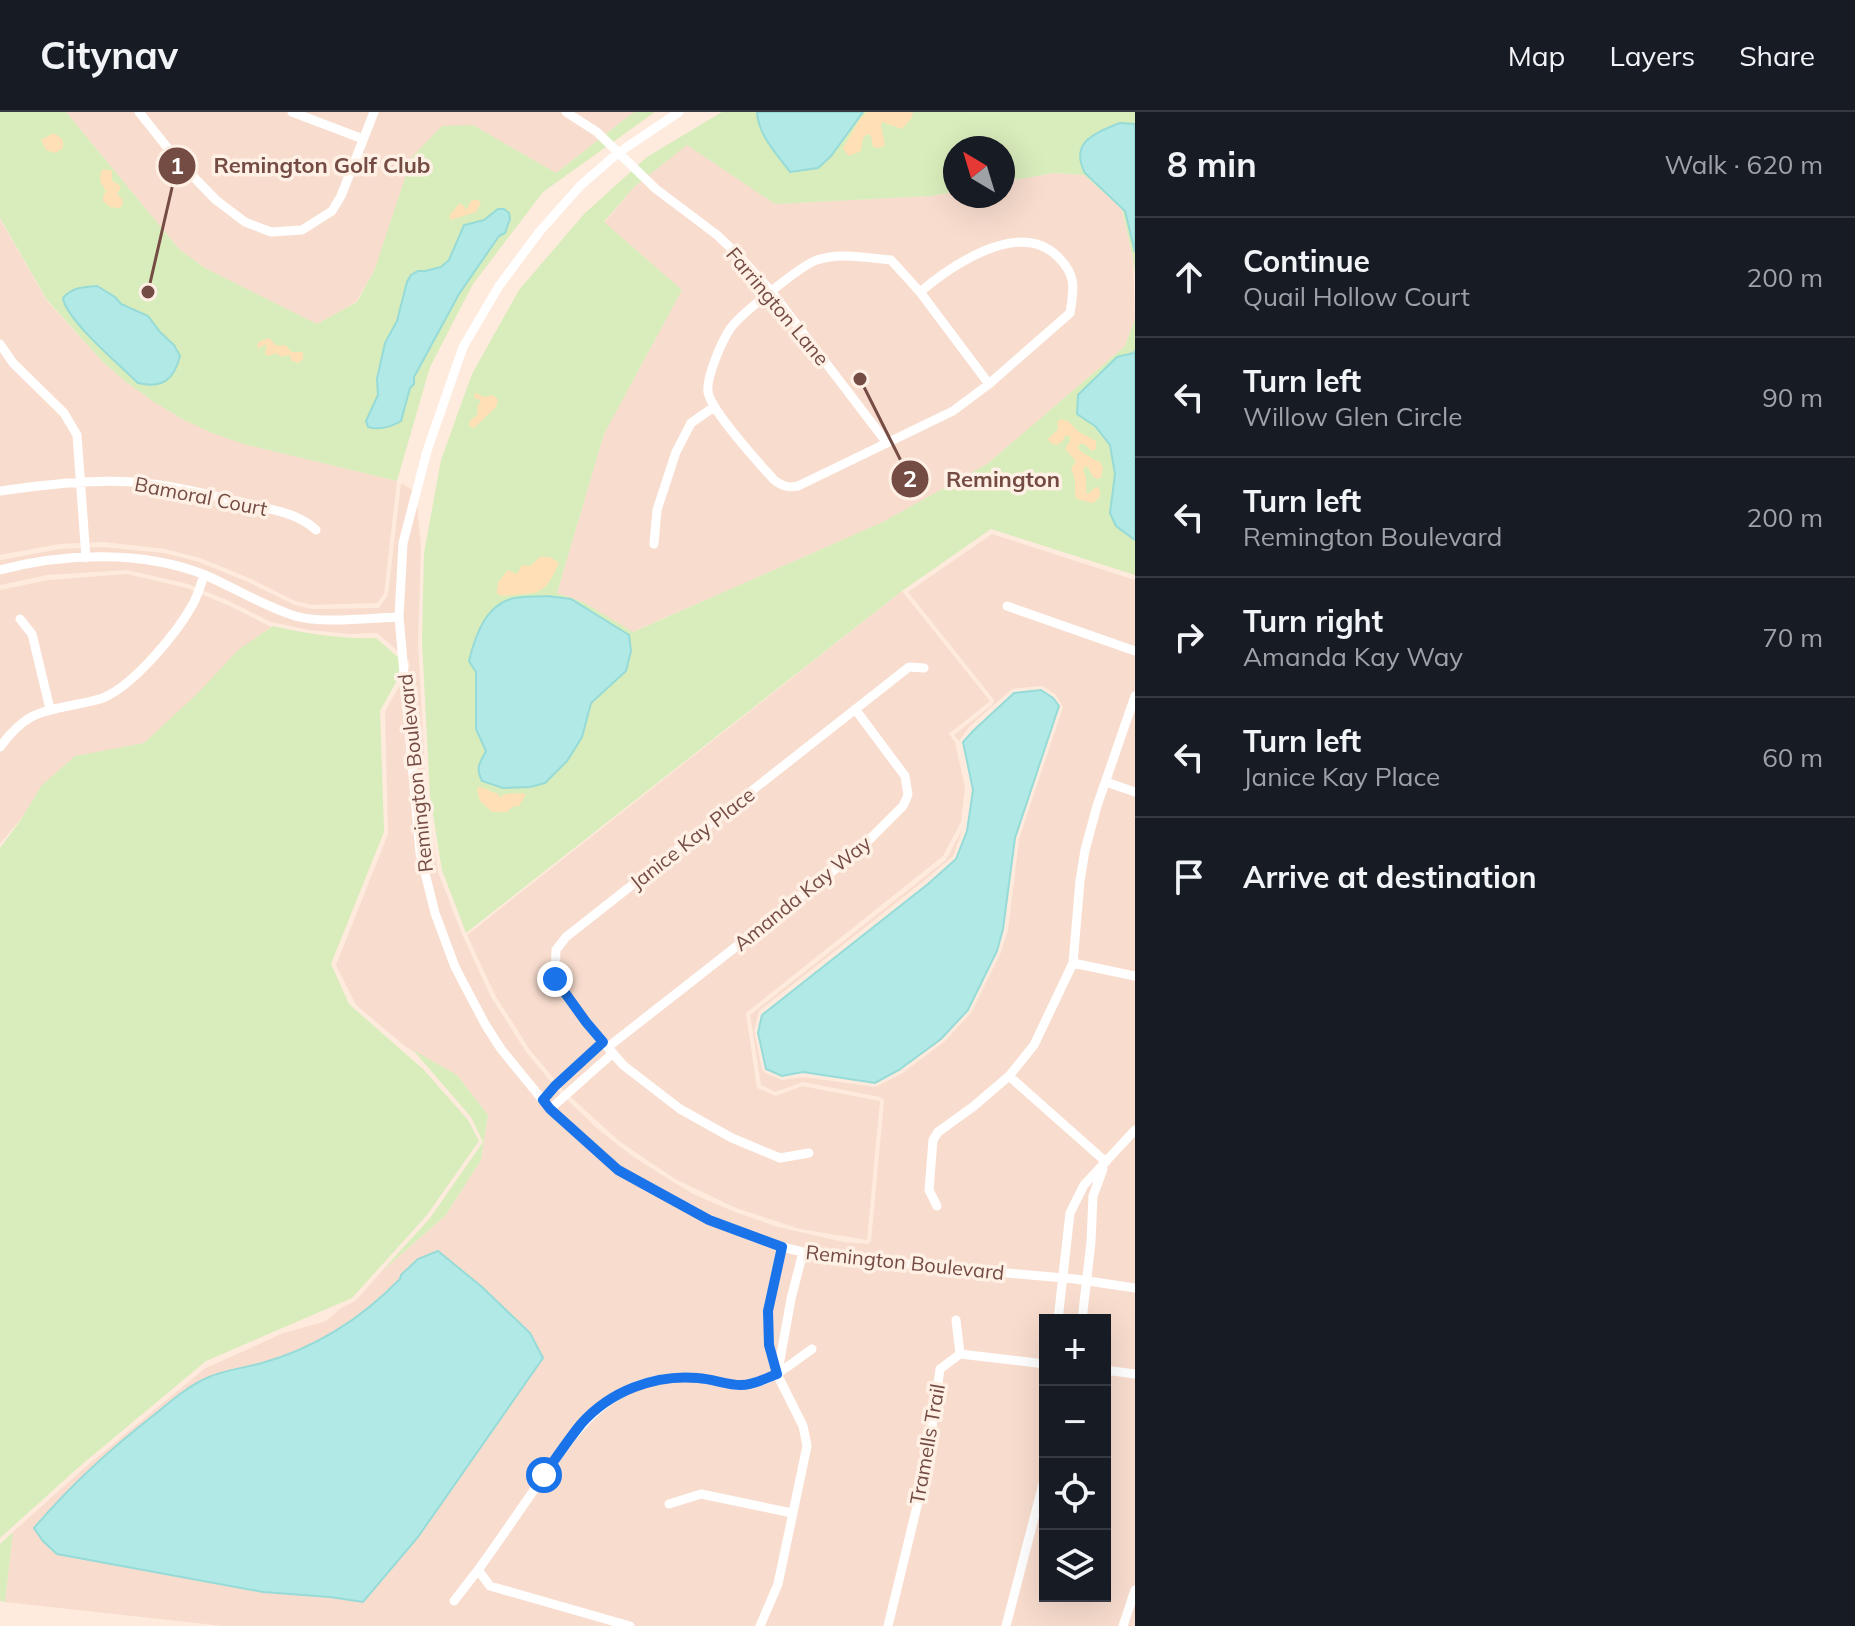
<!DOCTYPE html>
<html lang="en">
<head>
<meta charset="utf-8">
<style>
	body { margin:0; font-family:Mulish,sans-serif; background:#20242c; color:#f1f3f6 }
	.controls { position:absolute; right:24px; bottom:24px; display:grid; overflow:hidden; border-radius:0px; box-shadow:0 8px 32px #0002 }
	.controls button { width:72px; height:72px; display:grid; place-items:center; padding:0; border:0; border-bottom:2px solid #363941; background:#171b24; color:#f1f3f6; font:40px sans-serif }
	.compass { position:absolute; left:943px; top:24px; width:72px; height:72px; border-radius:50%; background:#171b24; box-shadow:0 8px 32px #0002; rotate:322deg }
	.stop { position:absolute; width:24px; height:24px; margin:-18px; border:6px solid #1a73e8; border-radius:50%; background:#fff }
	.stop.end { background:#1a73e8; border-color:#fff; box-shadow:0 2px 8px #0008 }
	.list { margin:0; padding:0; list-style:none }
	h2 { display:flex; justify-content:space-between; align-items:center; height:104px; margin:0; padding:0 32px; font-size:34px }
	h2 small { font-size:26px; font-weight:400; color:#9ea1a6 }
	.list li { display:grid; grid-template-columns:52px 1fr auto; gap:24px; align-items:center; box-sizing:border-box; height:120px; padding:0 32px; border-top:2px solid #363941 }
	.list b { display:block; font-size:30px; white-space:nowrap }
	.list p { margin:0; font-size:26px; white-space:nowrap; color:#9ea1a6 }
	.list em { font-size:26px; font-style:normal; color:#9ea1a6 }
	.icon { flex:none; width:44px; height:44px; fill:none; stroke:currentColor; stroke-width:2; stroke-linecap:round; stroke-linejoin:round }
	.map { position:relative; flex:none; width:1135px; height:1514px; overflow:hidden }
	header { display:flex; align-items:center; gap:48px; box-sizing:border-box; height:112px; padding:0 40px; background:#171b24; border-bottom:2px solid #363941 }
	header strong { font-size:38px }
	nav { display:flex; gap:44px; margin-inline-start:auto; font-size:28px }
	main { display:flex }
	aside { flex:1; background:#171b24 }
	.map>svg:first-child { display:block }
	.residential { fill:#f8ddce; fill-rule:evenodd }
	.green { fill:#d9ecbb }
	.sand { fill:#ffe0b6 }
	.water { fill:#b1e9e6; stroke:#96dbd8; stroke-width:2 }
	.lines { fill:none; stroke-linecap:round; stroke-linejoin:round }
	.minor { stroke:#fff; stroke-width:9 }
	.route { stroke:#1a73e8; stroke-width:10 }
	.labels { text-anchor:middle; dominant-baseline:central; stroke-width:7; stroke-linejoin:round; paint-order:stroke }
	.street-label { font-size:20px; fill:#754c44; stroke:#fff0e5 }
	.leader { fill:none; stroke:#754c44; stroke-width:3 }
	.callout-dot { fill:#754c44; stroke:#fff0e5; stroke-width:3 }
	.mark-label { font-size:24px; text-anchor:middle; font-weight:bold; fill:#fff }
	.callout-label { font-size:22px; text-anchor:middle; font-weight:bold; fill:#754c44; stroke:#fff0e5; stroke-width:7; stroke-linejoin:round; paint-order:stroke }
</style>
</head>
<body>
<header>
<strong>Citynav</strong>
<nav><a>Map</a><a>Layers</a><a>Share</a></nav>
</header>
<main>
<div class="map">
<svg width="1135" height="1514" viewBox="0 0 1135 1514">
	<rect width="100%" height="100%" fill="#feebdd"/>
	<!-- residential -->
	<path class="residential" d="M66 0H634L556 61 473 13 375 157 356 190 317 212 205 156 179 137Z
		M687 32 775 92 931 84 955 80V84H1003V70L1054 61 1084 63 1122 97 1133 147 1135 207 1125 234 987 352 883 410 632 520 583 490 557 481 604 322 682 178 604 111 634 75Z
		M0 107 47 189 102 249 126 270 154 290 184 308 244 332 397 369 384 482 377 491 312 493 295 489 249 466 200 446 165 437 103 430 59 432 0 443Z
		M401 371 416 380 421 435 418 530 426 678 438 760 462 822 491 885 527 941 561 982 599 1018 635 1046 693 1082 735 1100 778 1115 844 1130 868 1132 871 1129 884 988 880 985 803 970 775 980 761 973 750 903 946 748 963 716 953 744 925 768 759 899 754 919 762 957 765 961 782 968 804 965 875 975 901 962 944 930 971 901 1001 840 1008 818 1019 727 1063 595 1055 582 1042 574 1012 577 969 615 959 629 954 623 992 593 994 588 908 480 992 422 1135 468V1514H223L5 1490 13 1420 83 1357 204 1257 281 1222 326 1209 341 1196 355 1189 381 1160 445 1104 481 1048 488 1003 457 963 406 935 356 893 336 853 388 722 385 600 410 554 409 549 377 521 351 522 309 518 271 510 231 490 188 472 127 458 47 463 0 473V448L60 437 103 435 164 441 199 450 248 470 295 493 312 497 379 496 388 483ZM438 1139 482 1175 530 1221 543 1246 418 1425 363 1490 57 1442 43 1429 210 1264 263 1251 292 1241 325 1226 361 1201 386 1181 401 1167ZM1045 1208H1105V1484H1045Z
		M127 462 187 476 230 494 277 518 150 639 62 657 0 732V478L48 468Z
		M902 479 990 589 949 622 955 630 965 675 961 710 943 744 746 901 757 976 776 984 802 974 880 989 867 1128 800 1117 736 1096 675 1067 619 1029 564 979 530 938 495 883 467 823Z"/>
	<!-- green -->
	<path class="green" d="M0 0H66L179 137 205 156 317 212 357 190 375 157 412 45 442 14 473 13 556 61 634 0H655L543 80 473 172 430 255 397 369 244 332 212 321 184 308 154 290 126 270 102 249 47 188 0 106Z
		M722 0H1135V163L1133 147 1122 97 1084 63 1054 61 1003 70V36H955V80L931 84 775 92 687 33 634 75 604 110 682 178 604 322 557 481 583 490 633 520 883 410 987 352 1125 234 1135 207V463L991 417 902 479 466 821 442 758 430 684 422 530 424 441 441 348 472 262 519 178 584 102 647 45Z
		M273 514C307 522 341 527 376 526L406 552 380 599 384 720 331 852 349 892 424 958 468 1008 479 1029 427 1103 352 1186 206 1249 80 1354 0 1426V736L20 709 42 673 75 644 144 631 199 580 238 538Z
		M413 938 457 963 488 1003 481 1048 445 1104 381 1160 430 1106 483 1030 471 1005Z
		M13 1420 5 1490 0 1489V1432Z"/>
	<!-- sand -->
	<path class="sand" d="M867 0H913L912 6 902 17 882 10 881 14 885 33 880 36 873 35 871 24 867 22 863 26 861 39 848 44 843 36 860 7Z
		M54 21 63 28V36L56 41 46 38 41 28Z
		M103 57 112 59V68L121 75 117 83 122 86 123 91 120 96 110 95 103 89V84L106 79C101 70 97 67 103 57Z
		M473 88H477L481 90 476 100 451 108 449 104 459 92H462L467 98 470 90Z
		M269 226 277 234 285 233 292 240H303V247L298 251 292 249 289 243 281 245 276 241 269 244 265 242 267 232 259 236 257 235 258 230Z
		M475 281 485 285 493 283 498 288 496 295 474 316 469 314 470 308 477 304 478 292 481 290 479 287H475L474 285Z
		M1060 307 1068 309 1079 320 1096 329V337L1092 339 1084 332H1080L1078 334 1079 338 1093 347 1100 350 1103 357 1101 365 1098 367 1093 365 1088 355H1084L1083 358 1086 366V381H1090L1093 377 1098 375 1100 379V385L1093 391 1077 387 1075 383V367L1071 357 1076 349 1065 337 1070 329V324H1065L1062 330 1057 333 1051 331 1048 327 1058 317 1057 311Z
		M540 445H550L559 451C543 486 540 480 503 484L497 482 498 470 508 458 517 462 522 453 530 454Z
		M478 675C485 675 490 680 497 681L500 685 505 682 523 681 526 683 519 694 512 695 507 700H492L480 689 477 679Z"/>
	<!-- water -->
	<path class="water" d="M757 0H863L831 44 818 56 790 60C777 42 758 23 757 0Z
		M1120 11 1135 12V140L1125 99 1085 61C1069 30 1095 21 1120 11Z
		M498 97H504L509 101 510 107 505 121 499 124 459 182 414 265V272L410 276 401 309C391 315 379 318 368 315L366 309 378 283 377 267 385 231 397 209 407 170 411 163 418 159H425L441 155 449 148 464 113 484 108Z
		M97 174 115 185 121 192 148 204 160 220 174 233 180 244C174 267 163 277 138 271 121 254 66 208 63 186 73 175 83 175 97 174Z
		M1135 238V428L1116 414 1110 401 1115 362 1110 333 1095 314 1077 302 1078 283 1117 245 1134 241Z
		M547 484 571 487 629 523 631 539 626 559 591 591 582 625 567 649 545 671 530 675 503 676 482 669C475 655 480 651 486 639L476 617V560L469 549C475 524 486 491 515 486 525 484 536 485 547 484Z
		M1041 578 1053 586 1059 594 1015 726 1003 817 997 839 968 898 941 927 899 958 875 971 803 960 782 964 766 957 758 921 762 903 928 772 956 747 967 719 973 678 963 630 973 619 1014 581Z
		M438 1139 482 1175 530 1221 543 1246 418 1425 363 1490 330 1485 263 1480 57 1442 43 1429 34 1416C70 1374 110 1337 154 1303 171 1289 188 1274 209 1265 225 1258 244 1256 262 1251 315 1236 362 1206 400 1167L401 1163 418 1147Z"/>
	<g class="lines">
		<!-- minor -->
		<path class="minor" d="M139 0 178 49 216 88 245 110 271 120 302 118 332 99 341 84 374 0
			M292 0 363 27
			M566 0 597 20 656 77 717 123 737 142 771 179 887 331
			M679 0 618 41 581 73 540 119 499 174 463 235 427 339 403 431 399 505 420 741 435 801 455 855 485 912 501 937 550 997 618 1058 709 1108 782 1135 803 1140 850 1147 1075 1167 1135 1176
			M920 180C952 153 1019 107 1057 144 1077 163 1074 176 1070 201L989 272 953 299 798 374C788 376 782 374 774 368 759 351 711 299 708 280 706 265 722 229 730 217 738 204 803 152 817 148 840 140 867 146 891 148L920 180 989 272
			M0 232 13 251 64 301 77 323 86 446
			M0 379C45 373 89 367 134 370 173 373 211 383 249 392 272 398 298 401 316 418
			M654 432 657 398 676 340 691 311 714 295
			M0 458C64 441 143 438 205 463 235 476 263 494 295 504 323 512 369 506 399 505
			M1007 494 1135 539
			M20 507 32 522 50 597
			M0 635C23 604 36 600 73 593 83 591 94 589 103 586 134 573 177 521 193 492 198 483 201 472 204 463
			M1106 670 1135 680
			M1073 851 1135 864
			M608 935 857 740 903 694 908 683 905 664 855 597
			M1009 964 1106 1050
			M543 988 555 974 603 930
			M550 997 613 941
			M809 1041 780 1046 732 1026 680 997 623 953 586 910 555 867 556 838 566 825 909 555 924 556
			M937 1094 929 1078 933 1028 938 1020 974 994 1009 964 1034 933 1073 851 1080 769 1085 738 1097 694 1135 584
			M956 1208 960 1242
			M1058 1208 1070 1101 1084 1073 1135 1018
			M1082 1208 1091 1130 1093 1084 1103 1057
			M1105 1258 1135 1262
			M778 1259 791 1187 803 1140
			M669 1392 701 1382 792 1401
			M478 1458C497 1432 515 1405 534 1378 567 1331 601 1274 664 1267 678 1265 693 1264 707 1267 718 1269 731 1274 743 1273 769 1272 792 1251 812 1237
			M454 1489 478 1458 490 1474 630 1514
			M760 1514 778 1472 807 1334 803 1314 777 1262 769 1233 768 1199 782 1135
			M888 1514 926 1357 940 1257 960 1242 1045 1252
			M1006 1514 1045 1364
			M1123 1514 1135 1478"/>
	</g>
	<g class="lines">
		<!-- route -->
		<path class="route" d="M544 1363C556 1346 568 1328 581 1312 610 1279 655 1262 698 1266 713 1267 727 1273 741 1273 754 1273 766 1266 777 1262L769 1233 768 1199 782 1135 709 1108 618 1058 550 997 543 988 555 974 603 930 586 910 555 867"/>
	</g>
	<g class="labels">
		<!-- street labels -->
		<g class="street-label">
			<text transform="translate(778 194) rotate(50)">Farrington Lane</text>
			<text transform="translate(201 384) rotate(11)">Bamoral Court</text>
			<text transform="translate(415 661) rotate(-96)">Remington Boulevard</text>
			<text transform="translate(692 726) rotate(-38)">Janice Kay Place</text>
			<text transform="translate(802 781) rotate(-39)">Amanda Kay Way</text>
			<text transform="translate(905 1150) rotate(6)">Remington Boulevard</text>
			<text transform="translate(927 1332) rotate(-80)">Tramells Trail</text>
		</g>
	</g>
	<!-- callouts -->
	<path class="leader" d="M148 180L177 54M860 267L910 367"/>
	<g class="callout-dot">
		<circle cx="148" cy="180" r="8"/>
		<circle cx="860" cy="267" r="8"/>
		<circle cx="177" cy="54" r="20"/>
		<circle cx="910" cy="367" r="20"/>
	</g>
	<g class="mark-label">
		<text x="177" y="62">1</text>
		<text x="910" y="375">2</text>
	</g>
	<g class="callout-label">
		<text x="322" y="61">Remington Golf Club</text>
		<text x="1003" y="375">Remington</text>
	</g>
</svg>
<div class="controls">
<button>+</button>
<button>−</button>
<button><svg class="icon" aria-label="locate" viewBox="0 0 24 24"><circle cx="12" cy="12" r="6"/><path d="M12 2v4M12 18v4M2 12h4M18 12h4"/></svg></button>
<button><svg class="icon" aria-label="layers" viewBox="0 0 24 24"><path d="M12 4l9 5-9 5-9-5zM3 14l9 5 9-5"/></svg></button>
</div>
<svg class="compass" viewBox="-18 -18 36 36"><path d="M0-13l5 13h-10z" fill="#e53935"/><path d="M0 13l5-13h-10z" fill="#9ea1a6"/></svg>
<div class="stop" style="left:544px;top:1363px"></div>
<div class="stop end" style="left:555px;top:867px"></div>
</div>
<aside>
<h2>8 min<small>Walk · 620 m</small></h2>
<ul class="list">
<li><svg class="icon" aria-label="ahead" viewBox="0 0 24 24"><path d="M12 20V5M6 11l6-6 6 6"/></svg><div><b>Continue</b><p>Quail Hollow Court</p></div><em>200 m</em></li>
<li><svg class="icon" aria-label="left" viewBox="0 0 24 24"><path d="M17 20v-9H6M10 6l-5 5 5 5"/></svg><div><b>Turn left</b><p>Willow Glen Circle</p></div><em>90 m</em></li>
<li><svg class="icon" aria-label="left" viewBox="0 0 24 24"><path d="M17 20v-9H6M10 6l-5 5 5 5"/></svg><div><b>Turn left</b><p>Remington Boulevard</p></div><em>200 m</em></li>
<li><svg class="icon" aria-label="right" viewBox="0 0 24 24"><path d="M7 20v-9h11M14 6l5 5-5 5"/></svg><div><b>Turn right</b><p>Amanda Kay Way</p></div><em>70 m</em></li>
<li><svg class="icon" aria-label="left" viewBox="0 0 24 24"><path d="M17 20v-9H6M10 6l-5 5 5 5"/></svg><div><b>Turn left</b><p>Janice Kay Place</p></div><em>60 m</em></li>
<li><svg class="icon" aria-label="arrive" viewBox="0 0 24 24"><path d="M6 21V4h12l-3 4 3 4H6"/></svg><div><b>Arrive at destination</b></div></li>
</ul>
</aside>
</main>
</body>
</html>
